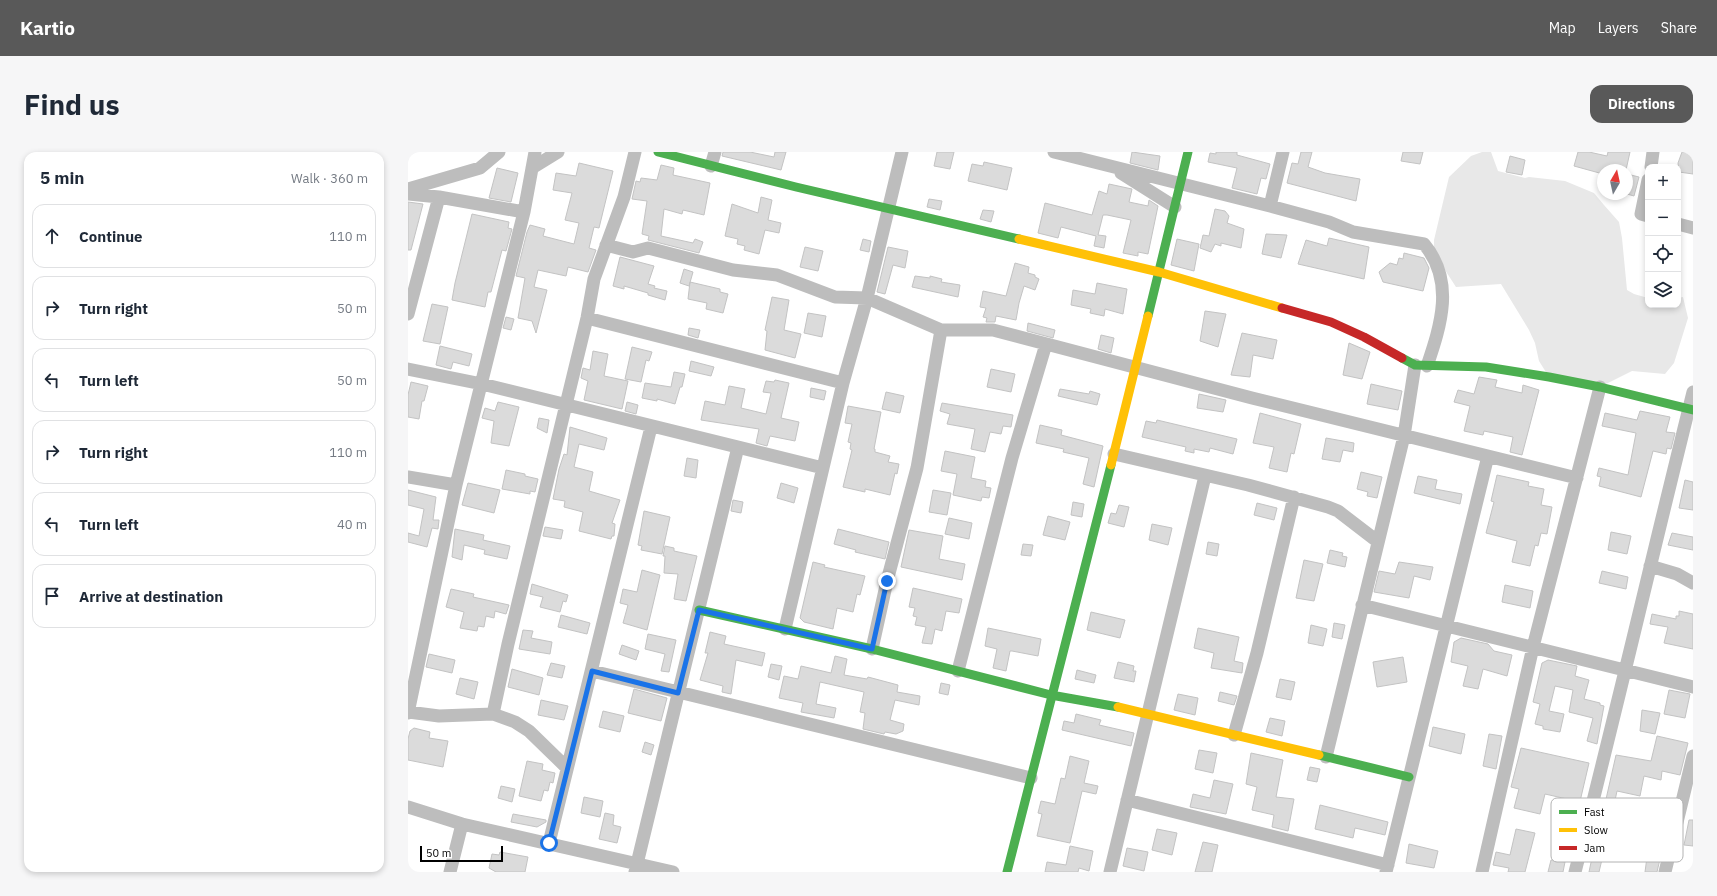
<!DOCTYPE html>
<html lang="en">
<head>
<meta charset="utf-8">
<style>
	body { margin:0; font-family:"IBM Plex Sans",sans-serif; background:#f6f6f7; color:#1f2937 }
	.controls { position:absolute; right:12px; top:12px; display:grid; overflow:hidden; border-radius:8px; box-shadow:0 2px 6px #0003 }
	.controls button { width:36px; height:36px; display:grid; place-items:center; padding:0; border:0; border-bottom:1px solid #e0e1e3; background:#fff; color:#1f2937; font:20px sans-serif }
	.compass { position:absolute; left:1189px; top:12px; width:36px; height:36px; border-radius:50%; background:#fff; box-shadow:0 2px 6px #0003; rotate:9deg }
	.scale { position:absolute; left:12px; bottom:10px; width:83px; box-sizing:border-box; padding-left:4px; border:2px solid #000; border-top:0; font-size:11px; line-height:14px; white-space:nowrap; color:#000; -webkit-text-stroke:3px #fff; paint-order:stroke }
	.stop { position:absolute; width:12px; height:12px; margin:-9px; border:3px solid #1a73e8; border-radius:50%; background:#fff }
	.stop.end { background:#1a73e8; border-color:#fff; box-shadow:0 1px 4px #0008 }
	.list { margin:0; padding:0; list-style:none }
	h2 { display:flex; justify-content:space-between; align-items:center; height:52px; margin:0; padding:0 16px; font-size:17px }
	h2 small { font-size:13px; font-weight:400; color:#747a83 }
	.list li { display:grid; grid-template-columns:26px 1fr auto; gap:12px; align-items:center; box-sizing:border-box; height:64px; margin:0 8px 8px; padding:0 8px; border:1px solid #e0e1e3; border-radius:12px }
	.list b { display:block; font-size:15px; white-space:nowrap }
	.list em { font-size:13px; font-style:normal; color:#747a83 }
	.icon { flex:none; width:22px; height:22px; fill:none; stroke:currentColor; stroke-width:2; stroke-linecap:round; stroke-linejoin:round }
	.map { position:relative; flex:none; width:1285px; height:720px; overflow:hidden; border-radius:12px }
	header { display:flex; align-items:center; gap:24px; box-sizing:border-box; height:56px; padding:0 20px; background:#595959; color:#fff }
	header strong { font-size:19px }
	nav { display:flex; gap:22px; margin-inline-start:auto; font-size:14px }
	.intro { display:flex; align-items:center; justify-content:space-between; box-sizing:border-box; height:96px; padding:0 24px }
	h1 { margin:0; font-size:28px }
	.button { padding:10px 18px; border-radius:12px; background:#595959; color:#fff; font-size:14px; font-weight:700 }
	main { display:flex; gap:24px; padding:0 24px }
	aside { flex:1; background:#fff; border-radius:12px; box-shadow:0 2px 6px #0003 }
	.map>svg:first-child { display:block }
	.green { fill:#e8e8e8 }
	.building { fill:#dbdbdb; stroke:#c3c3c3 }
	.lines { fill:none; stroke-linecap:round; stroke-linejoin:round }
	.street { stroke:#bdbdbd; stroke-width:13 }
	.fast { stroke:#4caf50; stroke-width:9 }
	.slow { stroke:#ffc107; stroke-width:9 }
	.jam { stroke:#c62828; stroke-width:9 }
	.route { stroke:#1a73e8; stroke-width:5 }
	.key { fill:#fff; stroke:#b2b2b2; stroke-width:1 }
	.key-label { font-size:11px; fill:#000 }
</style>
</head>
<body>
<header>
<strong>Kartio</strong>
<nav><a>Map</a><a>Layers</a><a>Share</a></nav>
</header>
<div class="intro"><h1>Find us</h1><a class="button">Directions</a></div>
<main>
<aside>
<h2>5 min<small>Walk · 360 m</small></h2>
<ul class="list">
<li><svg class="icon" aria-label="ahead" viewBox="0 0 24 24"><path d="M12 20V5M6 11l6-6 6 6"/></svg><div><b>Continue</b></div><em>110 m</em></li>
<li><svg class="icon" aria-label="right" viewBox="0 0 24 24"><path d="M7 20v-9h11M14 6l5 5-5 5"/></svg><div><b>Turn right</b></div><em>50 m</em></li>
<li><svg class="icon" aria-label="left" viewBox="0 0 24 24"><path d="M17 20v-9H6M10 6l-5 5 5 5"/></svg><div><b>Turn left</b></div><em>50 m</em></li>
<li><svg class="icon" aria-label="right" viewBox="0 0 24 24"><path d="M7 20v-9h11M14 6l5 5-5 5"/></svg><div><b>Turn right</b></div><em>110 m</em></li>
<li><svg class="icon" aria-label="left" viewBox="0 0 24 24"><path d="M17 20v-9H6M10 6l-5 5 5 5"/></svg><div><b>Turn left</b></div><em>40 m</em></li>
<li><svg class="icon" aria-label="arrive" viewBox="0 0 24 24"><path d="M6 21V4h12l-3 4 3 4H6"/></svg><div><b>Arrive at destination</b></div></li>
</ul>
</aside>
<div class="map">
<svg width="1285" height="720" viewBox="0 0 1285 720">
	<rect width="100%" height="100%" fill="#fff"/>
	<!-- green -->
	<path class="green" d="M1074 0H1083L1090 19 1117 26 1121 25 1157 29 1186 41 1196 53 1211 70 1214 86 1219 138 1226 142 1240 146V153H1270V146L1275 145 1280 166 1266 211 1257 222 1224 219 1192 235 1141 225 1131 209 1127 191 1121 178 1093 132 1048 135 1026 101V88L1041 25 1063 4Z"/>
	<!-- building -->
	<path class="building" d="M315 0H342L366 5 367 0H378L373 18 314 4Z
		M529 0H546L542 17 526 14Z
		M724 0 752 4 750 18 722 11Z
		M808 0H829V3L862 12 858 27 853 26 849 42 824 36 829 16 800 10 802 1 808 2Z
		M893 0H904L900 15 917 21 952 27 948 49 879 31 884 11 890 12Z
		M995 0H1015L1012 12 993 9Z
		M1170 0H1181L1199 4 1200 0H1222L1218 18H1195V22L1166 14Z
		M1274 0H1285V22L1271 20 1270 11Z
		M1102 4 1117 8 1114 23 1098 20Z
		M576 10 604 16 599 38 560 29 564 12 575 14Z
		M171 11 205 19 191 76 186 75 181 96 188 98 180 120 160 115 158 124 130 118 126 135 139 138 128 181 124 169 110 166 117 126 108 124 119 80 122 73 137 77 135 84 166 92 171 71 157 68 164 41 145 38 148 21 168 24Z
		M253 13 266 16 265 23 302 31 296 63 275 58 274 62 256 57 253 84 285 91 287 87 295 90 291 101 240 88 241 84 234 82 239 49 224 47 228 29 232 30 233 26 249 28Z
		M89 16 110 21 103 50 81 46Z
		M1219 22 1231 25 1226 44 1219 42Z
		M701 32 724 37 721 50 740 54 741 48 750 54 740 102 730 100V104L715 101 723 68 699 63H695L690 83 698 84 696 96 686 94 688 84 653 75 650 86 630 81 637 51 684 63 691 39 699 42Z
		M353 45 364 48 360 68 373 71 371 81 357 78 351 102 336 98 337 94 329 92 330 87 317 84 324 52 350 61Z
		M521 47 534 49 532 58 519 55Z
		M0 50 15 52 3 98H0Z
		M807 57 817 59 821 64 819 71 836 77 833 96 813 91V94L807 92 803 100 792 96 795 83 801 84Z
		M575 58 586 59 583 70 572 67Z
		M64 62 101 70 100 76 104 77 98 99 94 98 83 140H80L77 155 44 148 47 131Z
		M858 82 879 83 873 106 854 102Z
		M921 86 961 95 956 127 890 112 898 88 919 94Z
		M455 87 463 89 461 100 452 98Z
		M769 87 791 92 786 119 763 113Z
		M397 95 415 99 410 119 392 115Z
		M480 95 500 99 497 116 485 113 477 142 469 140Z
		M996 101 1016 106 1021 116 1015 139 975 130 971 120 982 111 989 113 991 106 995 107Z
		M212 105 246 114 240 132 247 134 246 136 259 139 257 148 240 143V141L216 134V137L205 134Z
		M607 111 621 115 620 121 627 123V125L631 127 627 138 616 134 611 151 608 168 588 164 587 170H578L579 166 575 165 578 156 572 155 575 139 598 144Z
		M276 117 285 120 281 134 272 131Z
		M507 124 522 126V124L534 127 533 130 552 133 550 145 504 135Z
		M282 130 312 137V140L320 142 315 161 298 157 299 151 280 147Z
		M689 131 719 137 715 162 697 157 696 164 682 161 683 157 663 153 665 138 687 142Z
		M364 145 381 148 376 178 393 182 387 206 357 198 359 179 357 178Z
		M24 152 40 155 32 192 15 189Z
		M797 159 818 162 810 195 792 189Z
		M400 161 418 164 414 185 396 181Z
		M98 165 106 167 103 178 95 176Z
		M620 171 647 178 645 186 619 179Z
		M281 176 292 178 290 186 280 183Z
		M834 181 869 188 865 207 845 203 842 225 823 223Z
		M693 183 706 186 703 201 690 197Z
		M941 191 962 200 954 227 935 223Z
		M32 194 64 202 61 214 45 210 43 217 28 213Z
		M224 195 244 200 241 209 238 208 233 230 217 227Z
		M185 199 200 202 196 224 220 229 214 257 176 248 180 229 173 226 175 216 182 218Z
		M283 209 306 215 303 224 281 219Z
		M583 217 607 222 603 240 579 235Z
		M266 220 277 222 274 235H272L267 252 249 247V249L234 246 237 231 263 235Z
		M1071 225 1089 228 1087 235 1114 241 1115 233 1131 238 1114 303 1102 300 1105 285 1076 279 1075 283 1056 279 1062 254 1046 250 1050 238 1066 242Z
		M367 228 381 231 373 266 391 270 387 289 362 284 359 294 348 291 351 277 293 268 297 249 317 253 321 234 337 237 333 256 358 262 363 241 355 240 358 229 366 230Z
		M3 230 20 234 16 249H14L11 267 0 265V243Z
		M963 232 994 239 990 258 959 252Z
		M403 236 418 239 416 248 402 245Z
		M652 237 681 242 682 239 692 242 689 253 650 244Z
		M478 240 496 244 492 261 474 257Z
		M791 242 818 248 815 260 789 256Z
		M90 250 111 255 101 294 83 291 86 269 74 266 77 256 87 259Z
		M219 250 230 253 228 262 217 259Z
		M534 251 605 263 603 275 595 274 593 282 582 280 577 300 563 297 567 277 539 272 542 262 532 259Z
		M440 254 473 260 466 297H467V300L482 304 480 310 491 312 489 322 487 321 482 343 457 337V340L435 335 444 298 442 297 443 291 440 290 444 272 437 271Z
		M1232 259 1262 265 1258 280 1267 281 1263 297 1259 296 1258 302 1245 299 1233 345 1191 334 1193 325 1189 324 1191 316 1220 323 1228 281 1194 274 1197 261 1229 268Z
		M852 261 893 272 886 302 883 301 879 320 861 316 866 295 845 291Z
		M131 266 141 268 139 281 129 276Z
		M749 268 829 287 825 302 802 296 801 300 786 297V301L777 299 778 295 734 285 738 269 748 271Z
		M632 273 654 278 653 283 695 294 686 335 675 332 681 306 655 300 656 297 628 291Z
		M162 275 199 286 196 298 171 292 166 315 185 320 181 339 212 348 204 371 207 372 206 384H204L203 387 171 379 175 360 156 355 157 349 145 347 151 317 156 302 159 303Z
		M918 286 946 291 945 300 935 298 932 310 914 307Z
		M537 299 567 305 563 326 578 329 577 335 583 336 581 346 574 345 573 349 545 343 549 322 533 319Z
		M279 306 290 308 288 326 276 324Z
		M98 318 117 322V324L130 327 127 340 122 339V342L94 337Z
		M953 320 974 325 969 346 959 344 960 340 949 337Z
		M1089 323 1121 330 1120 334 1136 337 1133 353 1144 355 1139 382 1133 381 1130 394 1127 393 1122 414 1104 410 1109 389 1078 381 1086 350 1083 349Z
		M1010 324 1029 328 1027 337 1054 342 1052 352 1006 341Z
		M1277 328 1285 330V358L1271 356Z
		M60 331 92 338 86 361 54 353Z
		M373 331 390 336 386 351 369 346Z
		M0 338 28 345 25 368H31L30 377 24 376 19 395 0 390V381L11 384 16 357 0 353Z
		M525 338 543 341 539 363 521 360Z
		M325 348 335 350 333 361 323 359Z
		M665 350 676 352 674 365 663 363Z
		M849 351 869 356 866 368 846 363Z
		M711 353 721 355 716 375 700 371 703 361 708 362Z
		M236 359 262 365 254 402 233 398 234 394 230 393Z
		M640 364 662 370 657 388 635 383Z
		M541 366 564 371 561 387 537 382Z
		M744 372 764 376 760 393 741 388Z
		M137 375 155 378 153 387 135 384Z
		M47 377 76 383 75 388 102 394 99 407 76 402 77 398 56 393 54 408 44 405Z
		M430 377 481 390 477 407 447 400 448 398 426 392Z
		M501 378 535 384 531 407 557 412 554 428 493 415Z
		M1203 380 1223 384 1219 402 1200 398Z
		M1264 381 1285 385V398L1260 393Z
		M800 390 811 392 809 404 798 402Z
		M615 392 625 393 623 404 613 403Z
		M257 394 266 396V399L289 404 278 449 266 447 270 422 256 421 257 404H255Z
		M922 398 935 401 934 404 939 405 937 415 919 411Z
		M896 408 915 412 906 449 888 446Z
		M405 410 417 413 416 415 457 424 452 443 449 442 445 460 429 456 425 477 396 470 392 466Z
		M991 410 1025 415 1022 428 1006 424 1001 446 966 440 971 419 987 422Z
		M234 418 252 423 239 478 215 471 220 453 212 451 215 437 229 440Z
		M1194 419 1220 425 1218 437 1191 431Z
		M124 432 160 443 158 450 155 449 152 460 132 455 135 445 122 442Z
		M1097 433 1125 439 1122 456 1094 450Z
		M505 436 554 447 551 461 538 459 534 479 527 477 524 492 514 491 518 475 507 473 509 465 505 464 507 456 501 455Z
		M43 437 66 442 65 445 101 453 98 462 87 459 86 466 78 464 76 475 70 474 69 479 52 476 56 460 38 455Z
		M1271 459 1285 462V497L1256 491 1260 475 1242 472 1244 462 1268 467V464H1271Z
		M683 460 717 468 712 486 679 478Z
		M153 463 182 471 179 482 150 475Z
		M926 471 937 473 934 487 924 485Z
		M903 473 919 477 915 494 900 491Z
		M580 476 633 487 630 504 604 499H602L598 519 585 516 589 497 577 494Z
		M790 476 831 485 826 509 835 511 834 521 803 516 806 501 786 496Z
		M115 478 125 479 123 486 144 490 142 502 111 497Z
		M302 480 318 484 316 492 357 501 354 514 328 508 323 542 314 540 315 534 292 528 300 501H297Z
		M240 482 268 488 261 520 253 519 257 502 237 497Z
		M1053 486 1080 492 1086 499 1104 503 1099 524 1075 517 1070 537 1055 534 1060 514 1043 510 1046 490Z
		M214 493 231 499 228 508 211 502Z
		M21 502 47 508 44 521 18 515Z
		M427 504 439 507 436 523 459 527 460 525 490 533 489 540 512 544 511 553 487 548 482 568 496 572 495 579 488 582 477 580 476 582 455 577 457 561 452 560 456 540 412 530 408 552 428 556 426 566 393 560 395 551 371 546 376 524 390 527 393 514 423 521Z
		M995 505 999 530 969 535 965 510Z
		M1140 508 1169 514 1167 524 1181 528 1176 547 1192 551V553L1196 554 1189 592 1179 589 1185 566 1161 560 1165 538 1147 534 1141 559 1156 562 1152 580 1135 577V574L1127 572 1132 552 1125 550 1134 511Z
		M710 510 726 514 725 519H728L726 530 706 526Z
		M143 511 157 514 154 526 139 523Z
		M363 512 374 514 371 528 360 525Z
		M104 517 135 526 131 543 100 535Z
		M669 518 688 523 686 531 667 527Z
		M52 526 70 530 66 547 48 542Z
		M872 527 887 530 883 548 868 545Z
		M533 531 542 533 540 543 531 541Z
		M226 537 259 546 253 569 220 561Z
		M1261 538 1282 542 1277 566 1256 562Z
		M812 540 829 544 826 553 810 549Z
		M770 542 790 546 787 563 766 558Z
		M133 548 160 554 156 568 130 563Z
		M1234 558 1252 561 1247 582 1232 579Z
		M195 559 216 564 212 580 191 575Z
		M668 562 693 568 691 573 726 581 723 594 654 578 656 569 666 571Z
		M862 566 877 569 874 584 858 580Z
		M1025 575 1057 582 1053 602 1021 594Z
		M6 576 22 580 21 586 40 589 35 615 0 608V587L2 579Z
		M1081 582 1094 584 1088 617 1075 614Z
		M1249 584 1280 591 1272 623 1254 619 1253 628 1236 624 1232 644 1209 639 1205 658 1196 656 1208 603 1243 609Z
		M237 590 246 593 243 603 234 600Z
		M1113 596 1181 611 1170 658 1173 659 1170 671 1155 668 1159 647 1137 642 1132 662 1106 656 1111 637 1103 635Z
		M791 598 809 601 805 621 787 617Z
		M843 601 875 608 868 645 886 647 880 679 864 675 866 663 844 658 849 635 838 632Z
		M662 604 681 609 676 631 690 634 688 642 674 639 662 691 629 684 634 662 630 661 633 649 647 652 653 626 657 627Z
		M119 609 135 612 134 618 147 621 145 631 142 630 140 639 136 638 133 649 111 644Z
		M902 615 912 617 909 630 899 628Z
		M806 628 825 632 818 662 782 655 785 642 802 646Z
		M93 634 107 637 104 650 90 646Z
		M176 645 195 649 192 665 173 661Z
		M912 653 980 670 977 683 947 676 945 686 907 677Z
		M197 661 206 663 205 673 213 675 209 691 191 687Z
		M105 662 138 668V670L129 675 103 670Z
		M1281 668H1285V694L1276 693Z
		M749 677 769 681 764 703 744 698Z
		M1108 677 1127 681 1117 720H1100L1101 716 1085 713 1088 700 1102 703Z
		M795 690 810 693 804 720H787Z
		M1001 692 1030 699 1026 716 998 711Z
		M662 694 685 699 681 719 671 716 670 720H637L639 710 658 713Z
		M719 696 740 700 736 719 715 714Z
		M1186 696 1196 699 1191 720H1181Z
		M92 700 120 705 117 720H88L81 716 84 702 91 703Z
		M1239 705 1252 707 1249 720H1237Z
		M1143 708 1157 710 1155 720H1140Z"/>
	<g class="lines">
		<!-- street -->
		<path class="street" d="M646 0 862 54 921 70 945 80 1016 92C1047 129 1033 173 1019 214
			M303 14 307 0
			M1243 15 1245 0
			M124 16 150 0
			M713 21 767 55
			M1240 28 1233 62 1240 64
			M0 37 72 16 91 0
			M0 42 31 45 116 60
			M862 54 875 0
			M1270 72 1285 76
			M198 93 225 100 240 96 325 118 369 123 427 145 459 146 533 178H585L844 246 1169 326
			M0 162 31 45
			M179 166 435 231
			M0 217 74 232 415 316
			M706 302 840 333 920 355 930 359 969 389
			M0 325 48 333
			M1242 414 1269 422 1285 431
			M954 453 1285 535
			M377 477 435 231 459 146 494 0
			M464 497 479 429 509 316 533 178
			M184 519 623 626
			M550 519 604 306 638 192
			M0 560 31 564 85 562 107 570 121 579 158 615
			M0 561 48 333 116 60 127 0
			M85 562 100 492 179 166 186 127 216 45 227 0
			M826 583 849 501 886 345
			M918 605 996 284 1007 213
			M719 648 980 713
			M0 655 54 672 265 720
			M141 691 243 275
			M42 720 54 672
			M227 720 330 295
			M702 720 797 324
			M978 720 1080 304
			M1074 720 1125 495 1192 235
			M1167 720C1208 561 1245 400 1285 240
			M1257 720 1285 604"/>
		<!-- fast -->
		<path class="fast" d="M250 0 388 35 611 87
			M740 164 780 0
			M994 206 1007 213 1078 215 1141 225 1192 235 1285 258
			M291 458 464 497 643 543 710 555
			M911 603 1001 625
			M599 720 703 313"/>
		<!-- slow -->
		<path class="slow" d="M611 87 751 120 874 156
			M703 313 740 164
			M710 555 911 603"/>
		<!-- jam -->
		<path class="jam" d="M874 156 923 170 956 185 994 206"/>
	</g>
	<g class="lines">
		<!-- route -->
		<path class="route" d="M141 691 184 519 270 541 291 458 464 497 479 429"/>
	</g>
	<!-- legend -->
	<rect x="1143" y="646" width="132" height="64" rx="6" class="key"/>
	<rect x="1151" y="658" width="18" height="4" fill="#4caf50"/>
	<rect x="1151" y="676" width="18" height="4" fill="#ffc107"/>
	<rect x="1151" y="694" width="18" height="4" fill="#c62828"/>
	<g class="key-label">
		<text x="1176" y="664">Fast</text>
		<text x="1176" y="682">Slow</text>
		<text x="1176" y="700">Jam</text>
	</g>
</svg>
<div class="controls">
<button>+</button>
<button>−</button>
<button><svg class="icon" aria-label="locate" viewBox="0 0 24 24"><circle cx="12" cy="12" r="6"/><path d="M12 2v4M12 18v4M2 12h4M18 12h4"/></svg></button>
<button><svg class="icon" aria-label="layers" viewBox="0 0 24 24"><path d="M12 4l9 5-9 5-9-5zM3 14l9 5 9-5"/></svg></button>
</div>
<svg class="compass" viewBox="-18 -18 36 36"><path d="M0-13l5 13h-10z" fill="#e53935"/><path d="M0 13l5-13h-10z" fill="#747a83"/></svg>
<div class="scale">50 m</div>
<div class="stop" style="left:141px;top:691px"></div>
<div class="stop end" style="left:479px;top:429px"></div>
</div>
</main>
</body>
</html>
